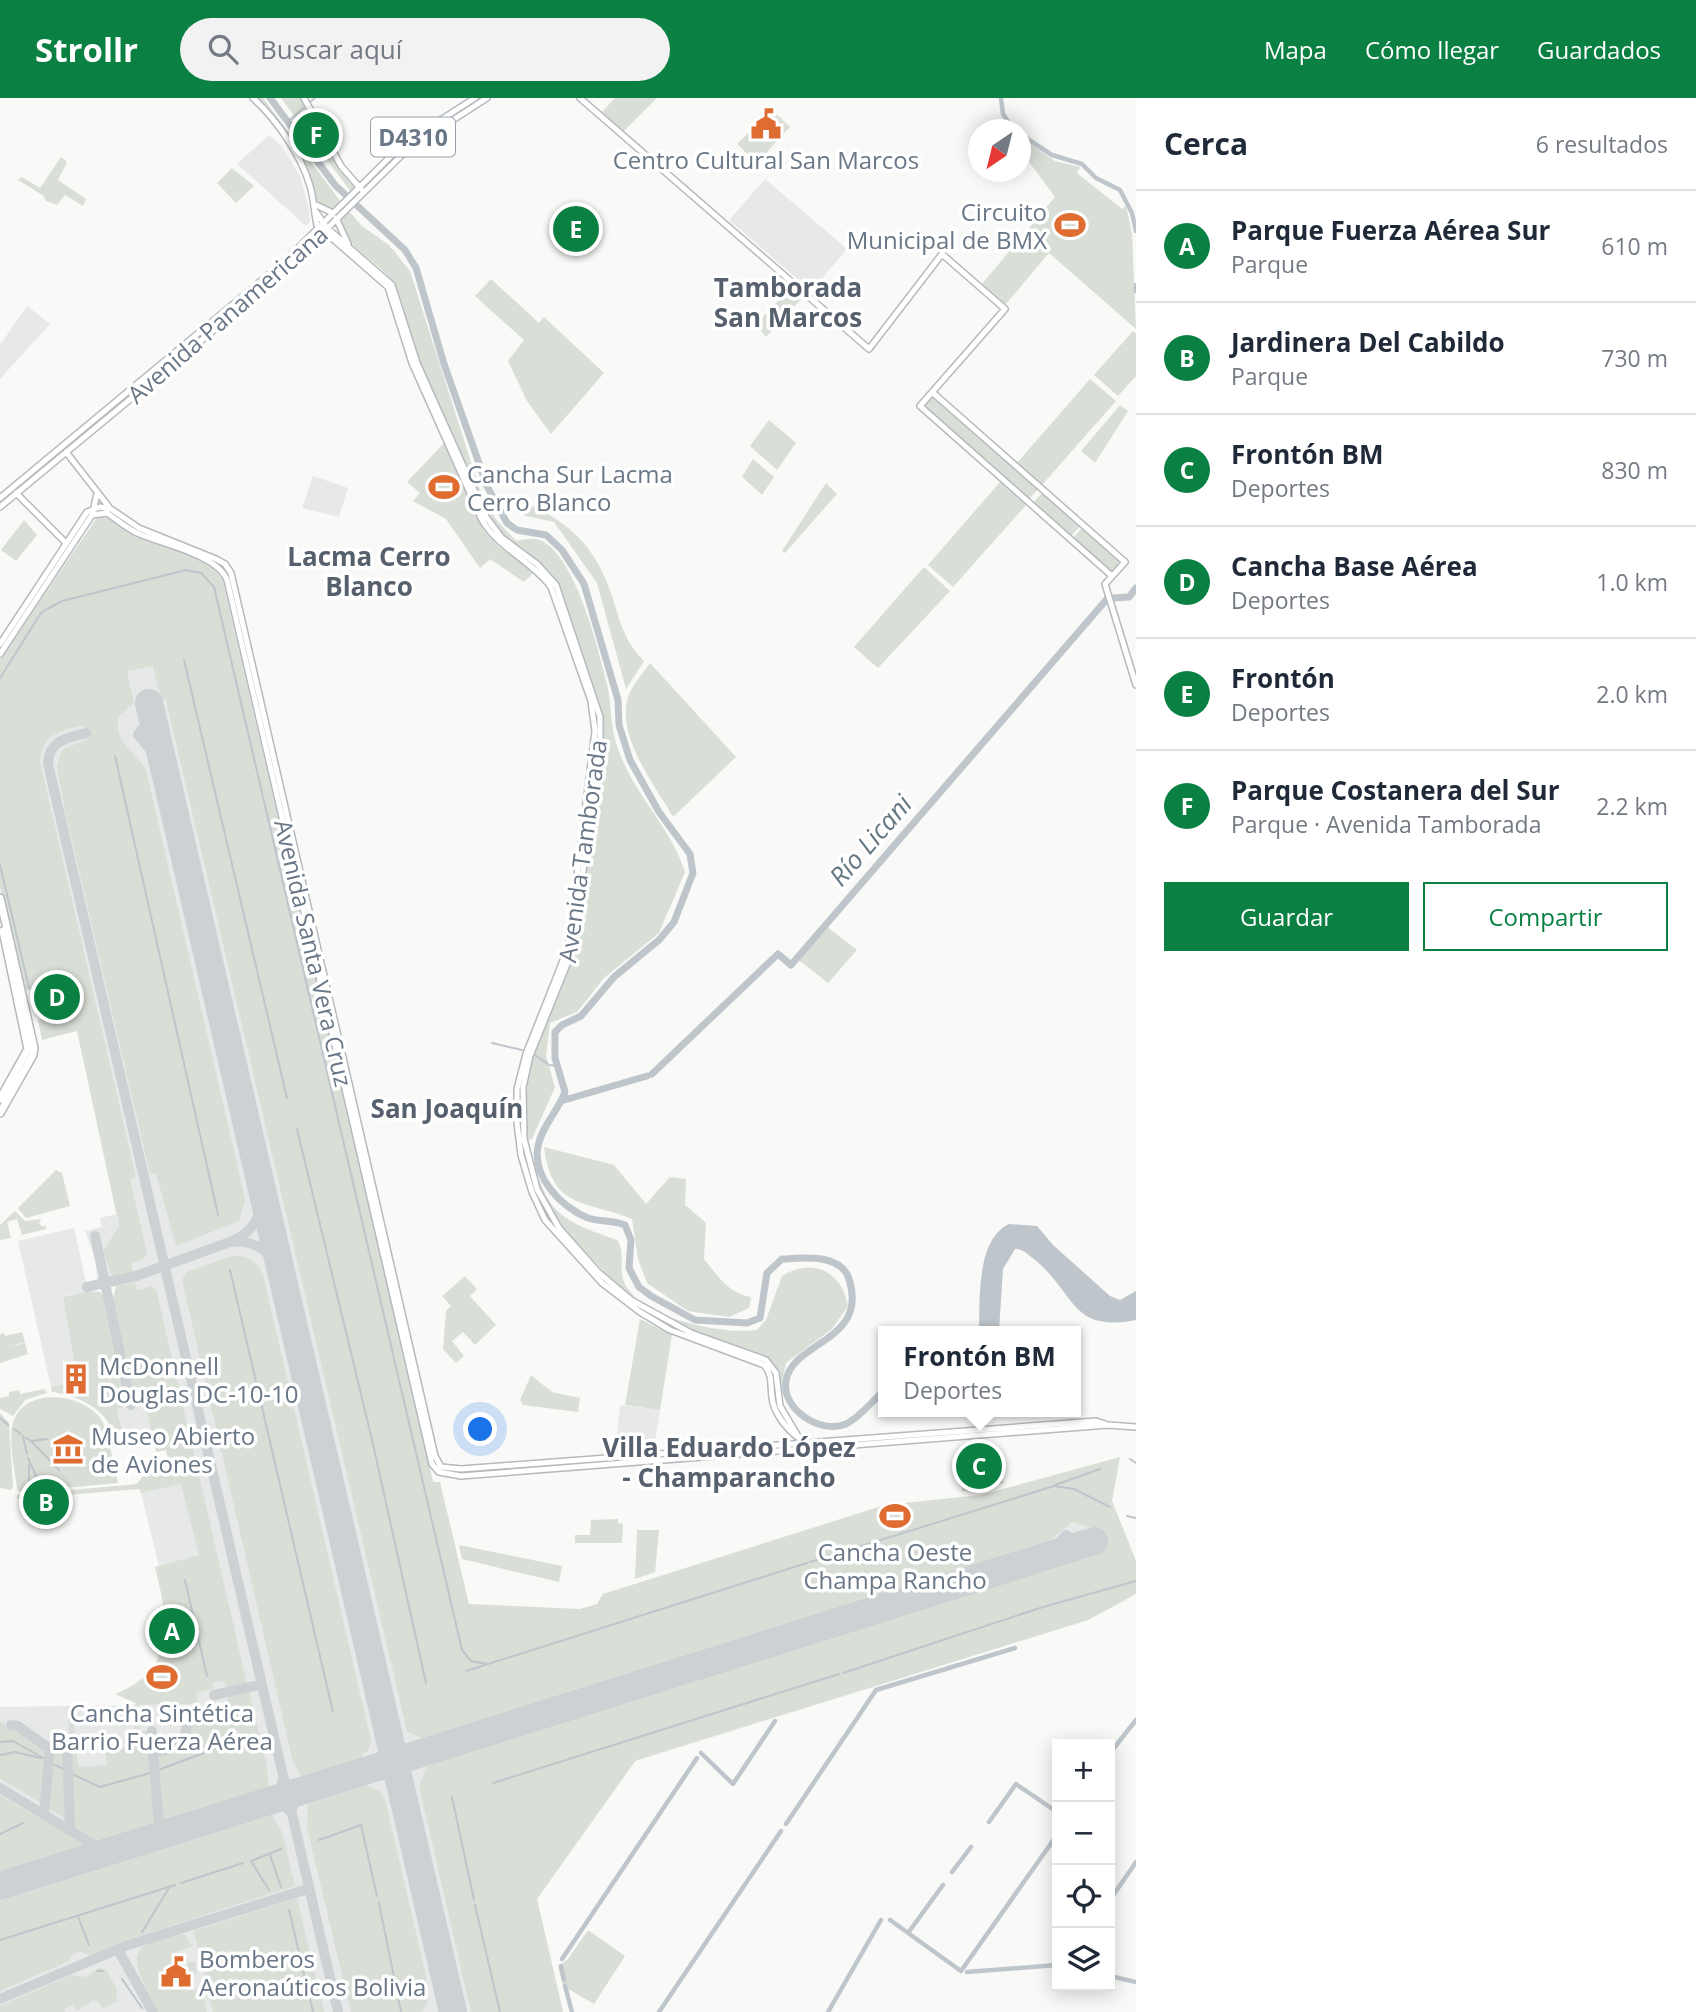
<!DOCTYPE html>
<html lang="es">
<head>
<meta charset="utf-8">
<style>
	body { margin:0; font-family:"Open Sans",sans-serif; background:#f2f2f3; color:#1f2937 }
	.controls { position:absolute; right:21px; bottom:21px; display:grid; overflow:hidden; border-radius:0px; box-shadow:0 4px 18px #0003 }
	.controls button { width:63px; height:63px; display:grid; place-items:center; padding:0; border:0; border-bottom:2px solid #e0e1e3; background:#fff; color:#1f2937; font:35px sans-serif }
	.compass { position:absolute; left:968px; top:21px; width:63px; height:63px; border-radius:50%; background:#fff; box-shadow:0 4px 18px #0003; rotate:215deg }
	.you { position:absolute; left:481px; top:1332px; width:24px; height:24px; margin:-18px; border:5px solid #fff; border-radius:50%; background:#1a73e8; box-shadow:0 0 0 10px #1a73e833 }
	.badge { display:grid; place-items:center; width:46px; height:46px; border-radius:50%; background:#0b8043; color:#fff; font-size:23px; font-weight:700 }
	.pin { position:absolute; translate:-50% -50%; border:4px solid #fff; box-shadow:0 2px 7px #0006 }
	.popup { position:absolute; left:878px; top:1228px; width:203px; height:91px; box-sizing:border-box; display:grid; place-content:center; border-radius:0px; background:#fff; filter:drop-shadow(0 2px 5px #0005); font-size:23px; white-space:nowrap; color:#747a83 }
	.popup b { font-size:26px; color:#1f2937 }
	.popup::after { content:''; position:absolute; left:50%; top:100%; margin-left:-14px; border:14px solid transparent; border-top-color:#fff }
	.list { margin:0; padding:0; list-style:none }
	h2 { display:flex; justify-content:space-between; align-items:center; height:91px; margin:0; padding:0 28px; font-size:30px }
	h2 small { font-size:23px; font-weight:400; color:#747a83 }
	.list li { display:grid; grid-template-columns:46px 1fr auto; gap:21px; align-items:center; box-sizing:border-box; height:112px; padding:0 28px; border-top:2px solid #e0e1e3 }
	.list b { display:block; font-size:26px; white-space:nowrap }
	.list p { margin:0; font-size:23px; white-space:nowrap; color:#747a83 }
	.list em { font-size:23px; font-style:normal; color:#747a83 }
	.actions { display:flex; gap:14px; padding:21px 28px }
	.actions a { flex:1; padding:16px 0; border:2px solid #0b8043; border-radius:0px; text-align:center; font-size:24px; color:#0b8043 }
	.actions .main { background:#0b8043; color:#fff }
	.icon { flex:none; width:38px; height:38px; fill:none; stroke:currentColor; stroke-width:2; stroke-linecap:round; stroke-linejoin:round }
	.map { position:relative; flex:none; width:1136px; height:1914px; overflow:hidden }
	header { display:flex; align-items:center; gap:42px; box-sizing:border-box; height:98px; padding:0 35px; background:#0b8043; color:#fff }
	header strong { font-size:33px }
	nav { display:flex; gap:38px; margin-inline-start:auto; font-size:24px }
	.search { width:490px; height:63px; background:#f2f2f3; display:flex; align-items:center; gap:18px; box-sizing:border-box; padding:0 24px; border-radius:38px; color:#747a83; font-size:26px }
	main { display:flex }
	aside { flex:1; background:#fff }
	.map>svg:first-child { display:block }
	.built { fill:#e7e8e8 }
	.green { fill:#d9ded6 }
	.water { fill:#bec6cc }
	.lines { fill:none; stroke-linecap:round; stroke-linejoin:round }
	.stream { stroke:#bec6cc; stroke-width:2 }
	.canal { stroke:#bec6cc; stroke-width:4.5 }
	.river { stroke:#bec6cc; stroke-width:7 }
	.taxiway { stroke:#ced1d4; stroke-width:10 }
	.runway { stroke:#ced1d4; stroke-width:28 }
	.major-casing { stroke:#b6babe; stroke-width:8 }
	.highway-casing { stroke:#b6b9bd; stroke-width:10 }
	.major { stroke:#fff; stroke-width:5 }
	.highway { stroke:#fff; stroke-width:7 }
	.labels { text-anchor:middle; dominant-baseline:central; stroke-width:7; stroke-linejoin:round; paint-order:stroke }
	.shield { fill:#fff; stroke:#96a0ab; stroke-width:2 }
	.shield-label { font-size:23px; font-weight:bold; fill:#697787 }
	.poi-label { font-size:24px; fill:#697787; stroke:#fff; text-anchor:start }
	.street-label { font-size:24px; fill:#697787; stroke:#fff }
	.neighbourhood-label { font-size:26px; font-weight:bold; fill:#57616d; stroke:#fff }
	.water-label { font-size:26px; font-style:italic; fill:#657782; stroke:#fff }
</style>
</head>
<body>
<header>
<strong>Strollr</strong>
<div class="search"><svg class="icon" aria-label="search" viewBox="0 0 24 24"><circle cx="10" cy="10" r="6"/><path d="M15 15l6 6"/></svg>Buscar aquí</div>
<nav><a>Mapa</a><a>Cómo llegar</a><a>Guardados</a></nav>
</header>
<main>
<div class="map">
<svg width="1136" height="1914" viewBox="0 0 1136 1914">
	<rect width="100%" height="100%" fill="#f9f9f7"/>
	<!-- built -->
	<path class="built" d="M269 37 281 47 300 78 309 110 310 124 306 128 237 66Z
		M765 81 847 151 811 193 729 122Z
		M27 208 50 226 0 281V247Z
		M313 378 348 390 339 419 302 410Z
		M98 418H106L130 436 211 468 223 484 433 1384H439L479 1559 1120 1359 1112 1403 1136 1463V1496L1088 1522 633 1664 537 1801 563 1914H0V1609L193 1606 163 1467 159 1468 141 1395 180 1386 66 884 0 789V562Z
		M116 1116 119 1129 103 1153 112 1179 97 1183 96 1163 85 1133 102 1129 100 1120Z
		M74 1130 88 1193 63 1198 79 1283 51 1289 18 1143Z
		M145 1304 152 1335 124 1341 117 1310Z
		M620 1307 660 1312 654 1351 615 1354Z"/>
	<!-- green -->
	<path class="green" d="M257 0H263L341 104 333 113 317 104C307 66 286 27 257 0Z
		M281 0H302L343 75 355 89 351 94Z
		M615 0H657L624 33 602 14Z
		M772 12 790 29 757 65 737 46Z
		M1022 40 1055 63 1080 69 1077 75 1122 111 1126 108 1132 135 1136 231 1049 155 1005 207 981 187 1055 99 1021 53Z
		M61 59 67 64 58 82 86 101 83 108 65 97 57 107 46 103 44 98 18 82 22 79 40 90Z
		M232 70 254 88 236 105 217 85Z
		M348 112 362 128 389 147 410 173 479 389 495 420 516 443C524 441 535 439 542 443 576 460 598 550 607 586 612 608 610 631 619 654 635 697 671 730 685 774L659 835 604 880 577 914 550 925 546 958 555 989 532 1041 528 1042C546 1111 550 1119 617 1142 626 1154 618 1171 624 1184 639 1220 722 1237 757 1232L766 1222 782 1178C812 1159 842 1173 848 1208L832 1231 786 1265 781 1289 777 1272 766 1259 692 1233 620 1191 556 1122 538 1087 526 1040 525 988 533 957 575 853 601 658V613L561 492 548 472 502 437 488 418C464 364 438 311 416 256 408 235 406 209 396 189 381 162 346 154 339 120Z
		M577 114 594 129 573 146 559 133Z
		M491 181 539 225 544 219 604 275 551 336 527 303 508 263 524 242 475 198Z
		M792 188 802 200 766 239 756 226Z
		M1133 233 1136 236V278L1118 298 1094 277Z
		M1090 281 1116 303 1042 387 1017 365Z
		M933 299 1038 391 1029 401 924 309Z
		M1120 307 1128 313 1095 365 1081 353Z
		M769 322 796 345 777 372 750 348Z
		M444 345 484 433 499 449 534 474 524 484 490 461 480 470 446 421 413 403 420 395 407 384Z
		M753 361 774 379 762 397 742 379Z
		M1000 384 1026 407 953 489 928 467Z
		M826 385 837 396 785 455 782 453Z
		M1042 395 1080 428 1071 438 1033 405Z
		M529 406C565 424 588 441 605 480 619 511 618 537 644 563L626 591 597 485 554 424 526 418 516 412Z
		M98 418C111 417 119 431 131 436 155 447 214 459 223 484L433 1384H440L469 1506 580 1511 597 1506 603 1496 885 1407 981 1397 1120 1359 1112 1403 1136 1463V1496L1088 1522 636 1662 537 1801 563 1914H471L419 1688 427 1667 1097 1455 1089 1429 1072 1424 1050 1442 423 1641 407 1633 166 602H161L153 568 127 573 134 605 120 617C110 641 135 653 146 672L245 1101 239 1123 176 1148 156 1075 150 1076 65 713 57 669 62 652 87 641 84 627C61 632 41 637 40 664L136 1079 130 1081 147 1155 144 1161 131 1166 133 1175 112 1179 103 1153 119 1128 77 933 42 942 38 922 72 913 66 884 25 893 0 789V562Z
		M24 422 37 437 16 463 1 452Z
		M1082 430 1120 464 1111 474 1073 440Z
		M924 469 950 493 878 570 854 549Z
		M650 565 736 659 673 719C654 685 611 633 631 592 636 583 644 574 650 565Z
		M825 827 857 852 828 885 796 860Z
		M544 1049 614 1067 646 1106 670 1079 686 1081 685 1107 706 1125 704 1161C717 1177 729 1196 751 1199L749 1210 729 1219 688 1213 647 1185 638 1161 632 1121C585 1102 552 1112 544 1049Z
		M56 1072 62 1075 70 1108 26 1120 18 1110Z
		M15 1113 25 1123 41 1121 39 1126 44 1129 46 1127V1131L22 1137 17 1121 7 1124 11 1140 0 1142V1127Z
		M232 1158C248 1157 257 1163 263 1177L371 1643 368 1653 362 1656 363 1660 302 1679 293 1664 182 1182 187 1174Z
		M465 1178 477 1191 470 1198 496 1227 475 1247 463 1234 452 1243 464 1258 456 1265 443 1251 446 1213 451 1208 442 1198Z
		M135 1184 137 1193 150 1188 156 1191 247 1586 228 1590 223 1583 212 1585 213 1591 196 1595 198 1605 194 1606 138 1607 140 1633H150L148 1645 156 1725 98 1744 72 1727 68 1608H72L78 1669 107 1667 106 1653 141 1647 139 1640H135L133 1607 137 1606 115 1596C178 1572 168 1521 155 1469L199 1457 181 1386 141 1395 139 1391 17 1401V1397L137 1386 143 1378 151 1376 152 1365 168 1361 166 1352 156 1354 145 1305 135 1306 113 1202 116 1188Z
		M88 1193 100 1194 104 1199 127 1308 117 1311 124 1341 109 1345 118 1385 20 1394 17 1391C15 1372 8 1343 13 1325 25 1284 95 1297 105 1329L110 1328C102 1309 73 1296 52 1294L51 1289 78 1283 63 1199Z
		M640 1221 672 1237 660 1312 625 1307Z
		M22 1234 25 1244 7 1249 25 1245 28 1256 0 1265V1236L4 1235 5 1238Z
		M531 1277 552 1294 580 1300 578 1314 523 1307 520 1302Z
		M44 1291 47 1295 25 1302 13 1318 0 1311V1300L9 1298V1294L19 1292 20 1296Z
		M0 1315 9 1325 13 1389 11 1392 0 1390Z
		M987 1342 1004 1385 977 1393H962V1362H976L975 1343Z
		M618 1421V1425L623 1426 622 1445H575V1437H590L591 1422Z
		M637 1432H659L655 1474 635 1481Z
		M459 1447 562 1468 559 1484 462 1461Z
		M249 1592 267 1669 268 1689 159 1724 155 1658 185 1653 190 1648 191 1625 194 1624 192 1612 215 1602 217 1608 228 1606V1598Z
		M0 1624H4L6 1630 23 1633 47 1653 49 1666 44 1707 0 1680Z
		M52 1626 55 1638 65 1649 67 1722 47 1709Z
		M366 1687 379 1693 385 1701 428 1887 427 1906 421 1914H351L307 1730 308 1706Z
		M0 1697 87 1747 0 1775Z
		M272 1717 282 1734 295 1788 129 1841 90 1858 82 1854 74 1855 67 1864 0 1893V1803Z
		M297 1800 324 1914H213L194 1833Z
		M588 1832 625 1858 594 1906 563 1888 558 1868 568 1861Z
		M185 1836 192 1848 174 1855 178 1871 188 1869 187 1864H195L197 1875 186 1879 189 1892H202L207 1914H158C135 1866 116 1846 185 1836Z
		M99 1870 106 1871 116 1890 117 1903 103 1911 98 1904 93 1902 77 1913 72 1907 64 1911 65 1914H0V1908L72 1877 86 1879Z"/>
	<!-- water -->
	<path class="water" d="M1009 1126 1037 1128 1053 1147 1110 1198 1120 1202 1136 1193V1222C1070 1235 1076 1195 1034 1161 1027 1156 1023 1151 1015 1151L1003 1171 999 1233H979C980 1203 976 1141 1009 1126Z"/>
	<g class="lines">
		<!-- stream -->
		<path class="stream" d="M310 4 315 0
			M288 24 304 9
			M184 562 287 1000
			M0 580 41 515 49 510 62 503 186 472 201 475 214 489 462 1552 471 1563 487 1566
			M115 658 218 1117
			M0 767 29 890
			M492 945 522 952
			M535 957 549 967 557 968
			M297 1031 373 1346 426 1585
			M230 1172 333 1614
			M0 1320 8 1327
			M14 1331 21 1336
			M23 1338 27 1356
			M26 1340 31 1343 47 1341
			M31 1343 59 1372
			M28 1360 42 1392
			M1130 1361 1136 1365
			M1055 1387 1100 1371
			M29 1392V1367
			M1127 1418 1136 1420
			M810 1464 1054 1388 1074 1391 1110 1409
			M185 1482 207 1578
			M466 1573 807 1465
			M843 1575 1043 1509 1136 1483
			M0 1644 13 1643 45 1661
			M0 1657 15 1654 41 1660
			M55 1667 64 1671
			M158 1672 225 1647
			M74 1677 100 1689 150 1675
			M493 1685 839 1576
			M452 1699 474 1802
			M0 1736 23 1725
			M319 1742 361 1727 377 1798
			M270 1757 281 1789
			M181 1785 243 1765
			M269 1792 251 1763 281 1751
			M379 1805 401 1914
			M475 1807 500 1914
			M289 1812 313 1914
			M78 1819 89 1847
			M142 1834 169 1790
			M0 1842 175 1787
			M97 1873H103
			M122 1881 142 1910"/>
		<!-- canal -->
		<path class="canal" d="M1001 0 1003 16 1013 32
			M1020 36 1052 57 1082 66 1096 80 1120 92 1132 115 1136 133
			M1136 187V193
			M701 1655 733 1686 775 1623
			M1110 1655 1136 1622
			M989 1724 1016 1686 1057 1714
			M786 1726 876 1592 1015 1550
			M952 1774 971 1749
			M1110 1802 1136 1764
			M890 1822 961 1873 1057 1737
			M908 1835 943 1787
			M562 1861 697 1660
			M561 1868 564 1882
			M967 1874 1057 1867
			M1110 1878 1136 1884
			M565 1888 572 1914
			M659 1914 781 1733
			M828 1914 881 1822"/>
		<!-- river -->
		<path class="river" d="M270 0 335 87 405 152 416 170 444 266 487 388 507 425 517 432 546 437 562 452 584 486 618 602 619 627 630 662 659 714 690 756 693 775 674 824 659 842 614 879 581 918 562 927 555 934V960L565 994C558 1013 542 1028 538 1048 532 1079 561 1109 588 1120 600 1124 613 1122 625 1127L631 1142 629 1170 639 1189 651 1198 695 1222 747 1225 760 1220 767 1175 782 1161C803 1160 841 1155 849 1181 869 1244 792 1243 786 1283 781 1311 821 1337 846 1326 859 1320 872 1303 883 1294
			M1113 500 1129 499 1136 490
			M652 976 778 856 791 867 1107 501
			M561 1003 647 978"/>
		<!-- taxiway -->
		<path class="taxiway" d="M141 632 138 637 162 665
			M86 635C67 640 49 642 48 666L338 1914
			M263 1098C260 1121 252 1135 230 1144 253 1141 268 1152 280 1171
			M95 1138 131 1307
			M87 1189 136 1178 230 1144
			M1043 1458 1051 1454 1066 1437 1071 1441
			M214 1597 255 1588
			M11 1627 18 1628 50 1651 44 1715
			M152 1633 150 1643 153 1655
			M67 1644 70 1732
			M372 1670 385 1657 389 1640
			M355 1676C376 1672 389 1673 401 1692
			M283 1682 292 1690 307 1691 295 1701 291 1714 281 1705 270 1703 279 1695Z
			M0 1690 106 1754
			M160 1737 153 1655 183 1648 187 1625
			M118 1852 153 1914
			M0 1901 128 1847 308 1791
			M443 1914 447 1890"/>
		<!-- runway -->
		<path class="runway" d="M149 605 453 1914
			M0 1788 1094 1443"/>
		<!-- major casing -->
		<g class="major-casing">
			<path id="major" d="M253 0C277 22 301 57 310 88 314 101 314 114 317 127L388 189 412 265 482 422C499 451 531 462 551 489L591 603 595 633 568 850 526 956 517 991V1025L521 1057 532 1094 545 1122 602 1185 640 1214 670 1232 764 1267C773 1277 770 1286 772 1299 773 1314 787 1332 799 1340
				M304 0 341 68 361 91
				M580 0 869 251 942 156 1005 211 920 308 1112 478
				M314 106 333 115
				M316 114 327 130 392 187 417 265 486 419 502 440 537 466 556 487 600 619V647L572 854 530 958 523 989 524 1041 537 1091 559 1130 598 1174 631 1202 691 1235 766 1262 776 1275 780 1308 799 1340
				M336 120 348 146
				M932 294 1125 464 1105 486 1136 587
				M66 354 109 409
				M16 395 66 445
				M0 400 285 163 403 46 475 0
				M0 409 238 212 289 168 408 51 487 0
				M92 417 107 415C116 421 125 429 135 434 160 446 217 456 227 482L432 1366 439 1374 461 1378 1108 1327 1136 1329
				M0 546 87 414 100 409 111 411 139 430 216 461 225 466 231 475 435 1358 441 1369 461 1371 1096 1323 1108 1327
				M0 556 92 417 97 396"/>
		</g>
		<!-- highway casing -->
		<g class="highway-casing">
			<path id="highway" d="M0 800 34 950 33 957 0 1015
				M0 1001 28 951 3 833"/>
		</g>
		<!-- major -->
		<use href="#major" class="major"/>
		<!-- highway -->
		<use href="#highway" class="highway"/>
	</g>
	<!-- icons -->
	<defs>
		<g id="civic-bare" transform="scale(2.415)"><path d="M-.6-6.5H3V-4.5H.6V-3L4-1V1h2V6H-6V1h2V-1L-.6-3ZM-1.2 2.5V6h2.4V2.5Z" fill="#df6d32" stroke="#fff" stroke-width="2.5" paint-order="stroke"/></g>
		<g id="stadium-bare" transform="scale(2.415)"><path d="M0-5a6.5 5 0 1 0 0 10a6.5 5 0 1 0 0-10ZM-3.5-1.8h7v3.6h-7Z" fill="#df6d32" stroke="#fff" stroke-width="2.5" paint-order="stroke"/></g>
		<g id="building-bare" transform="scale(2.415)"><path d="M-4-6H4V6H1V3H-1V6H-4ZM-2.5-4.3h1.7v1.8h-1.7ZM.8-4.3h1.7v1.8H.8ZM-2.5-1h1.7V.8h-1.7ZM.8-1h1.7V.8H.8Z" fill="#df6d32" stroke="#fff" stroke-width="2.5" paint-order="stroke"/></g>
		<g id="museum-bare" transform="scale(2.415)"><path d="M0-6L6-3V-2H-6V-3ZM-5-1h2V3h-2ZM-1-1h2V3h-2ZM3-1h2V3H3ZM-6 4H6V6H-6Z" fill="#df6d32" stroke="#fff" stroke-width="2.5" paint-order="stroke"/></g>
	</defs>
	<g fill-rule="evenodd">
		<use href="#civic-bare" x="766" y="26"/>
		<use href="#stadium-bare" x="1070" y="127"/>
		<use href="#stadium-bare" x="444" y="389"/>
		<use href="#building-bare" x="76" y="1281"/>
		<use href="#museum-bare" x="68" y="1351"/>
		<use href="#stadium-bare" x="895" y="1418"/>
		<use href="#stadium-bare" x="162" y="1579"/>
		<use href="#civic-bare" x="176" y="1874"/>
	</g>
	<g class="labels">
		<!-- shield labels -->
		<rect class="shield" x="371" y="19.5" width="84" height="39" rx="5"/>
		<g class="shield-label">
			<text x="413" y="39">D4310</text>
		</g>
		<!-- poi labels -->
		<g class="poi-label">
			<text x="766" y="61" text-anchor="middle">Centro Cultural San Marcos</text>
			<text x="1047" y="113" text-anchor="end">Circuito<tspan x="1047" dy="28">Municipal de BMX</tspan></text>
			<text x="467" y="375">Cancha Sur Lacma<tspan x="467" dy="28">Cerro Blanco</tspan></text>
			<text x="99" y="1267">McDonnell<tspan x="99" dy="28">Douglas DC-10-10</tspan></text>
			<text x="91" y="1337">Museo Abierto<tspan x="91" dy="28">de Aviones</tspan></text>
			<text x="895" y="1453" text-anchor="middle">Cancha Oeste<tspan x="895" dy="28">Champa Rancho</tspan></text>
			<text x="162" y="1614" text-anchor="middle">Cancha Sintética<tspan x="162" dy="28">Barrio Fuerza Aérea</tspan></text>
			<text x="199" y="1860">Bomberos<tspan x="199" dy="28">Aeronaúticos Bolivia</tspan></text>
		</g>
		<!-- street labels -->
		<g class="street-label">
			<text transform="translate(227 216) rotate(-41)">Avenida Panamericana</text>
			<text transform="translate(582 753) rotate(-82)">Avenida Tamborada</text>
			<text transform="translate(314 855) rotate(77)">Avenida Santa Vera Cruz</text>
		</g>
		<!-- neighbourhood labels -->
		<g class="neighbourhood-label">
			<text x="788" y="189">Tamborada<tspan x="788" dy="30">San Marcos</tspan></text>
			<text x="369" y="458">Lacma Cerro<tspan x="369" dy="30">Blanco</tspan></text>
			<text x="447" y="1010">San Joaquín</text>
			<text x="729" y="1349">Villa Eduardo López<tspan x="729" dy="30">- Champarancho</tspan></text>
		</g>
		<!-- water labels -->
		<g class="water-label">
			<text transform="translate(870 742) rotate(-49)">Río Licani</text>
		</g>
	</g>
</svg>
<div class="controls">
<button>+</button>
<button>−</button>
<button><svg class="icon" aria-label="locate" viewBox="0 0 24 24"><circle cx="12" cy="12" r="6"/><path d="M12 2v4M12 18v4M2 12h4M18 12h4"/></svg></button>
<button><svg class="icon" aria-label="layers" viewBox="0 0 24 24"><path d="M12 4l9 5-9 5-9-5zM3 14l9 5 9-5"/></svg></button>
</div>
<svg class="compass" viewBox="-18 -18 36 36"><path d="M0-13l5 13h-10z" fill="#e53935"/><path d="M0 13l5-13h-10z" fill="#747a83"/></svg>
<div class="you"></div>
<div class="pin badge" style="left:172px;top:1533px">A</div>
<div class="pin badge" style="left:46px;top:1404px">B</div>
<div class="pin badge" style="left:979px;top:1368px">C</div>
<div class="popup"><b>Frontón BM</b>Deportes</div>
<div class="pin badge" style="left:57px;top:899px">D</div>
<div class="pin badge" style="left:576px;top:131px">E</div>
<div class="pin badge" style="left:316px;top:37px">F</div>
</div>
<aside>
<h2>Cerca<small>6 resultados</small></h2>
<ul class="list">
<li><span class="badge">A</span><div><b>Parque Fuerza Aérea Sur</b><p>Parque</p></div><em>610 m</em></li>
<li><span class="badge">B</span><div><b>Jardinera Del Cabildo</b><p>Parque</p></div><em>730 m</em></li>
<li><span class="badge">C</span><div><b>Frontón BM</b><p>Deportes</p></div><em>830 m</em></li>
<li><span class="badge">D</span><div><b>Cancha Base Aérea</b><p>Deportes</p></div><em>1.0 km</em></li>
<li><span class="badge">E</span><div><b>Frontón</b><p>Deportes</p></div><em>2.0 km</em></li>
<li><span class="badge">F</span><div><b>Parque Costanera del Sur</b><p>Parque · Avenida Tamborada</p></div><em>2.2 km</em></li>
</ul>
<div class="actions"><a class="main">Guardar</a><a>Compartir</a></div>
</aside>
</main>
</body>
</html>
